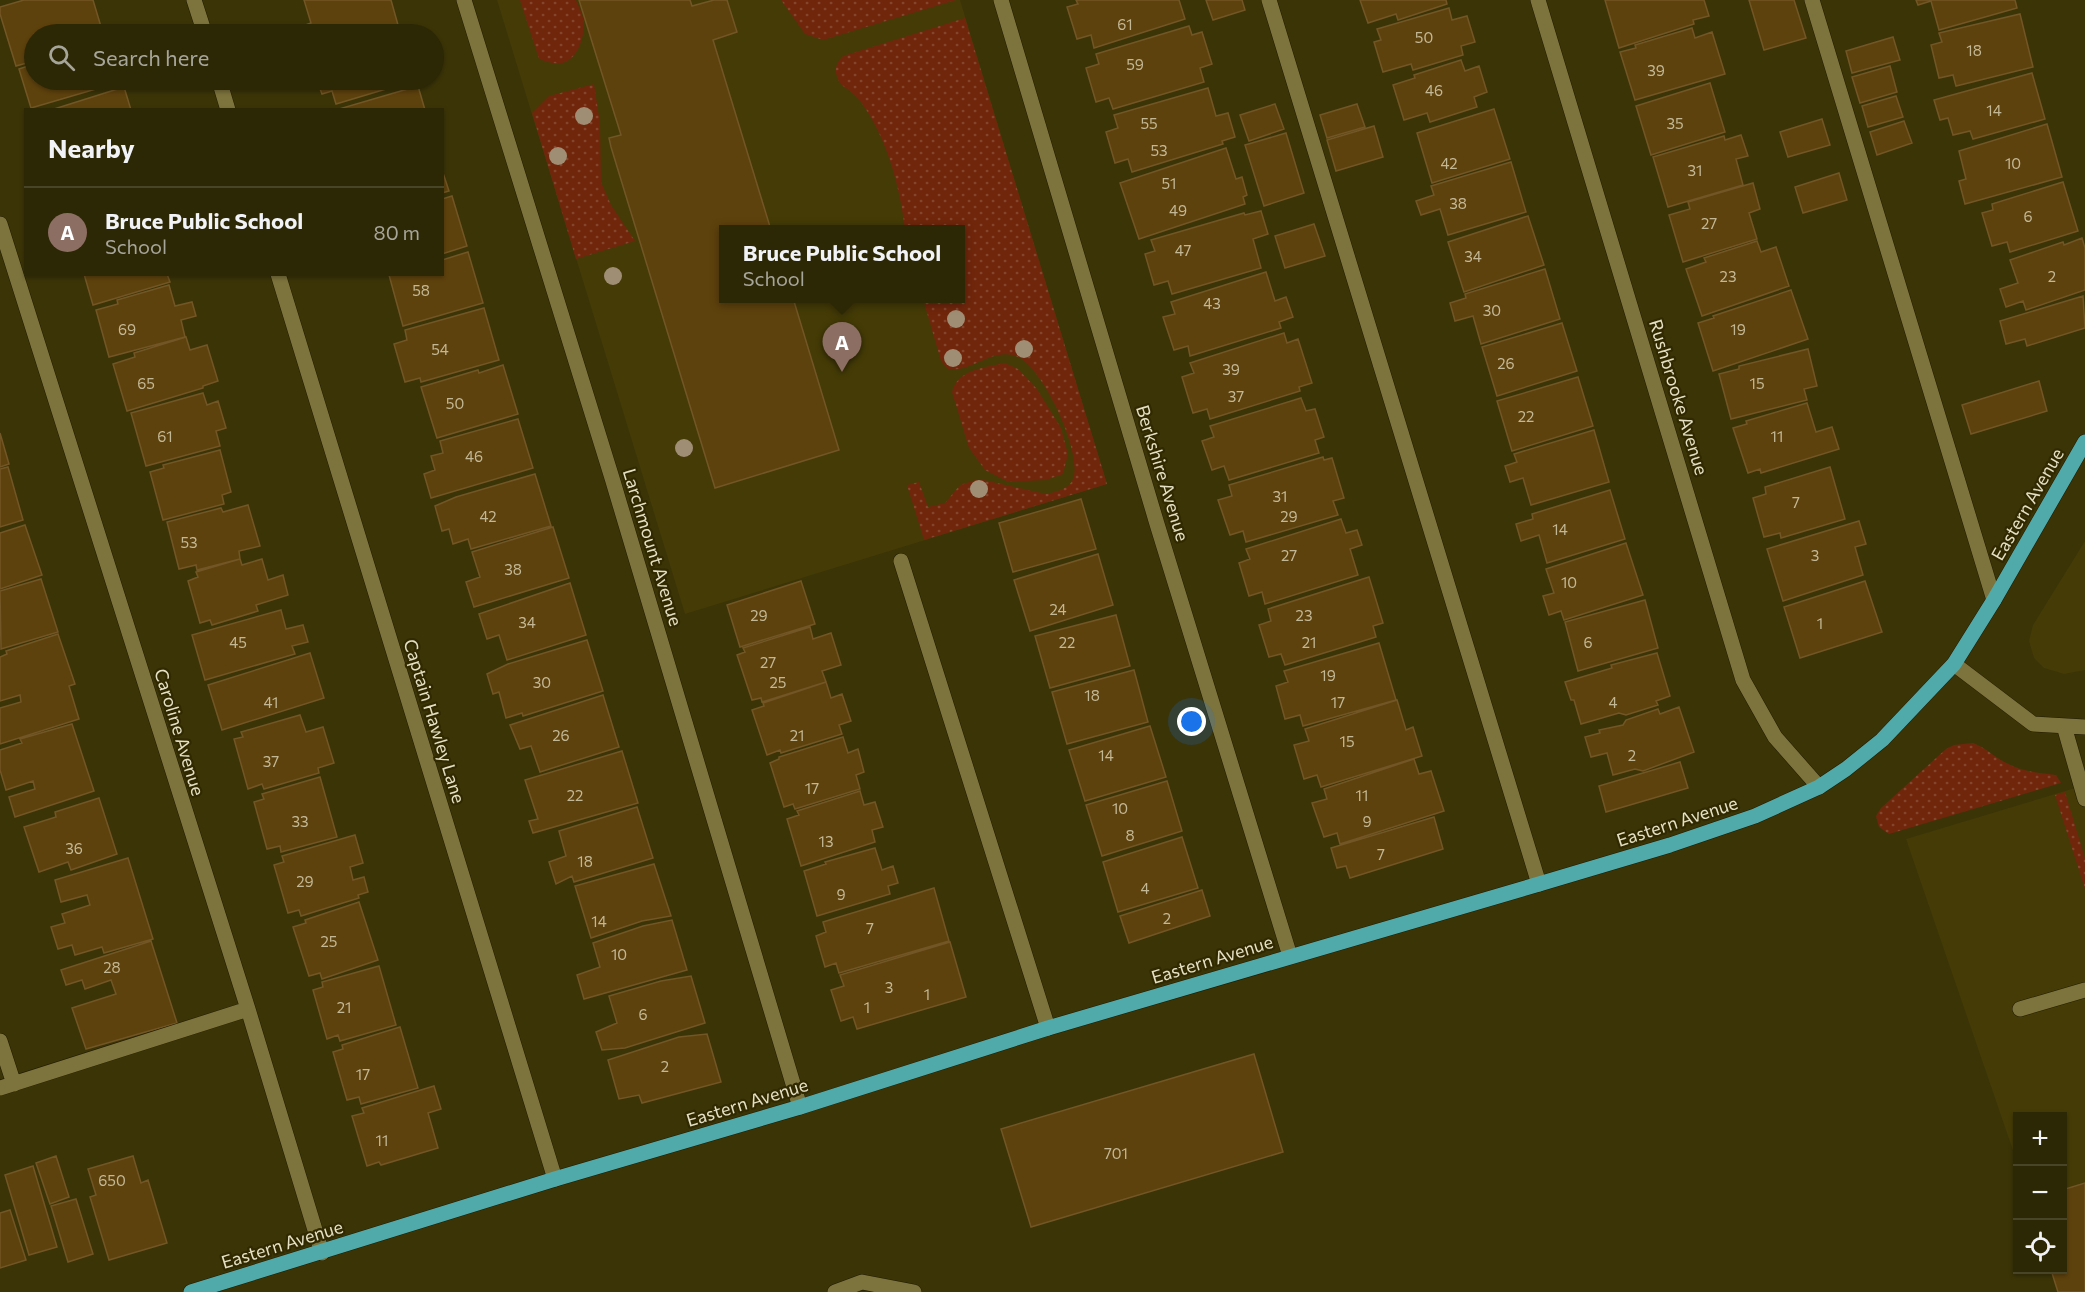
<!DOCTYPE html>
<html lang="en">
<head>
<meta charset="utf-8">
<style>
	body { margin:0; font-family:Commissioner,sans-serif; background:#342f0f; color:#f1f3f6 }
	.controls { position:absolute; right:18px; bottom:18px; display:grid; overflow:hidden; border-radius:0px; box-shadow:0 2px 4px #0004 }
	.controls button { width:54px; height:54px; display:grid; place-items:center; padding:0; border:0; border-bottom:2px solid #484427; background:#2c2705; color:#f1f3f6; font:30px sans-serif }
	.you { position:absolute; left:1192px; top:722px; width:21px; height:21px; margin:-15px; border:4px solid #fff; border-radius:50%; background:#1a73e8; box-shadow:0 0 0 9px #1a73e833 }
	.badge { display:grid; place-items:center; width:39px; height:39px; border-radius:50%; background:#8abfa5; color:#fff; font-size:20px; font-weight:700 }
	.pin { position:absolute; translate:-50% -50px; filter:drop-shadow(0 2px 3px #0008) }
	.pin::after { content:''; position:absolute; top:32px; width:21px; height:18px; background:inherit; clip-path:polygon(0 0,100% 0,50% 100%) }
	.popup { position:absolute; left:719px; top:225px; width:246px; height:78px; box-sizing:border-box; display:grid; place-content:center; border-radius:0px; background:#2c2705; filter:drop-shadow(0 2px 4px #0005); font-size:20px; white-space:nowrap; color:#a6a59a }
	.popup b { font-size:22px; color:#f1f3f6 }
	.popup::after { content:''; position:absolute; left:50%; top:100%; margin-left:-12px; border:12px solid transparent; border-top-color:#2c2705 }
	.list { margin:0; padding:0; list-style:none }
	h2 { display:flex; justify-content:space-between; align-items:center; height:78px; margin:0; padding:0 24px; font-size:26px }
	h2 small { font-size:20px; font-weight:400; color:#a6a59a }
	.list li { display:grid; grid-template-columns:39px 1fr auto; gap:18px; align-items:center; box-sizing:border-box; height:90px; padding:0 24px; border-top:2px solid #484427 }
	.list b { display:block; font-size:22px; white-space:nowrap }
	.list p { margin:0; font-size:20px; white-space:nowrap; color:#a6a59a }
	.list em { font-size:20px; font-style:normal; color:#a6a59a }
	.icon { flex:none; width:33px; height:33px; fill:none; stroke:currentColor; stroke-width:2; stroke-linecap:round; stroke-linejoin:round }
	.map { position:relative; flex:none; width:2085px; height:1292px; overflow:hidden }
	.search { position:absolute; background:#2c2705; box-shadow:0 2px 4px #0004; left:24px; top:24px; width:420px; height:66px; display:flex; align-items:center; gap:15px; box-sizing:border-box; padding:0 21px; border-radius:33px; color:#a6a59a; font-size:22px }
	.panel { position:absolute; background:#2c2705; box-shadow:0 2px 4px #0004; left:24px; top:108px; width:420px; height:168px; border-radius:0px }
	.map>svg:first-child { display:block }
	.built { fill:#443b06; fill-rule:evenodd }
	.green { fill:url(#green-dots) }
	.building { fill:#5e420d; stroke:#735625; stroke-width:1.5 }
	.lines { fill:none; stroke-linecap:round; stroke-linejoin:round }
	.minor-casing { stroke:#211b00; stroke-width:16 }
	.major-casing { stroke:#211b00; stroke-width:16 }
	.minor { stroke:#7d733c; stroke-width:15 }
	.major { stroke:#51aaaa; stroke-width:15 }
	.tree { fill:#a08e74 }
	.labels { text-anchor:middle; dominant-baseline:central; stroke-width:4.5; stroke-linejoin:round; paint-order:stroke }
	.number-label { font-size:15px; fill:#c3b896 }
	.street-label { font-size:18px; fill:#e5e0c4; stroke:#312900 }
</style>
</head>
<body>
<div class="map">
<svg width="2085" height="1292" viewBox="0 0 2085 1292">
	<defs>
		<pattern id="green-dots" width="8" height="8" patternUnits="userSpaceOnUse" patternTransform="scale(1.5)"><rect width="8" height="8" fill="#70260b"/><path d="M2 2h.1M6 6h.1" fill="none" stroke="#84452d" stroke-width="1.8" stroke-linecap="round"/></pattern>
	</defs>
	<rect width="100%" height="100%" fill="#3b3407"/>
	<!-- built -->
	<path class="built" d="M497 0H960L1107 484 685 614ZM724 230H960V298H724Z
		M2085 541V670L2064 674 2044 668 2034 658 2029 641 2033 625Z
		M2085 785V1292H2058L2051 1270H2062V1116H2018L2017 1162 1906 839Z"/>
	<!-- green -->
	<path class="green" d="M520 0H576C578 6 582 12 583 18 586 33 579 59 562 63 554 65 546 61 539 59Z
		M781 0H956L823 40 805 34Z
		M965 18 1107 484 924 540 907 485 919 482 928 507 945 503 960 485 979 479 1046 494C1056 492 1069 489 1073 479 1083 453 1043 368 1018 357 993 346 973 373 948 369L941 361 923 299 960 298V230L905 229C900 189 889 146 867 111 863 105 858 97 852 93 846 87 840 86 837 77 834 68 837 62 843 56Z
		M594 84 600 123 601 182 611 205 635 241 576 259 532 113 549 96Z
		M1005 363 1018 369 1037 389 1061 428 1068 454 1063 474 1046 480 1008 482 985 470 969 448 952 392C957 370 985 367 1005 363Z
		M1973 743C1984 747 1991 754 2001 760 2018 771 2037 773 2056 775L2061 783 1889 834 1879 827 1876 816 1881 808 1946 749 1954 745Z
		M2065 792 2085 858V889L2055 795Z"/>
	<!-- building -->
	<path class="building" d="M24 0H93L102 30 88 34H34V61L16 66 0 14V7Z
		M304 0H391L398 25 365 34H299L297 28 311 23Z
		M579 0H690L692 6 714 0H727L737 32 713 40 771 230H724V298H793L839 450 715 488 611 147 609 138 621 135Z
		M1076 0H1179L1185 19 1094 48 1091 35 1077 39 1067 7 1078 4Z
		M1206 0H1242L1245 10 1213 20Z
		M1360 0H1446L1447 4 1398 20 1396 14 1368 23Z
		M1605 0H1704L1709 16 1693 20 1694 24 1619 48Z
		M1749 0H1794L1806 38 1764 50Z
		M1916 0H2015L2017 8 1939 30 1931 1 1918 5Z
		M1449 8 1452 20 1467 16 1475 42 1461 46 1463 55 1413 70 1411 64 1383 72 1374 42 1381 40 1377 29Z
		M2020 14 2033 67 1956 86 1953 75 1939 78 1931 45 1942 42 1939 33Z
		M1189 26 1192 35 1202 32 1212 64 1200 68 1204 82 1113 109 1109 98 1096 102 1086 68 1099 64 1096 54Z
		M1692 28 1695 38 1712 32 1725 74 1635 100 1620 52 1636 48 1635 45Z
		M1893 37 1900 60 1852 73 1846 51Z
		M1461 60 1465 71 1479 66 1487 92 1474 97 1477 107 1430 122 1427 113 1404 120 1393 85 1415 78 1414 75Z
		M34 64V80H117L112 81 113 84 31 108 19 69Z
		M1890 66 1897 92 1860 103 1852 77Z
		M2032 73 2045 119 1973 139 1970 131 1953 135 1948 118 1940 120 1934 100Z
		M308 80H416L336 104 332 91 322 94 317 81 309 84Z
		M1710 83 1725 132 1651 155 1636 106Z
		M418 86 425 110H339V109Z
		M124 87 131 110H51Z
		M1208 88 1216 116 1228 113 1235 137 1222 141 1223 144 1132 172 1128 159 1115 163 1106 132 1118 128 1114 115Z
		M1896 96 1903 117 1868 127 1862 106Z
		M1275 104 1284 129 1249 141 1240 115Z
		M1357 104 1365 127 1327 138 1320 115Z
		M1494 109 1510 159 1432 183 1417 133Z
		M1822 119 1830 145 1788 157 1780 132Z
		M1904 121 1912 143 1877 155 1870 132Z
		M2047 124 2062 177 1965 204 1959 181 1966 179 1959 151Z
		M1374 126 1383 157 1336 171 1327 140Z
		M1286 133 1304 193 1264 206 1245 145Z
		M1741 135 1748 156 1736 159 1743 185 1668 207 1653 157 1724 136 1725 140Z
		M1226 148 1236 179 1242 177 1247 195 1243 197 1245 204 1139 239 1120 183Z
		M1511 162 1526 212 1448 235 1440 209 1421 215 1416 201 1434 195 1431 186Z
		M442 170 449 191 442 193Z
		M1839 173 1847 200 1803 213 1795 187Z
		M2063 182 2078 231 2010 252 2007 242 1992 246 1982 213 1993 210 1992 204Z
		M1753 183 1760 209 1749 213 1757 239 1683 262 1669 215 1690 209 1688 202Z
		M452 196 467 246 442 254V199Z
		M1261 211 1268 234 1253 239 1261 268 1172 294 1168 281 1154 285 1145 254 1155 251 1151 240 1244 213 1245 215Z
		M1528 216 1544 265 1464 292 1448 242Z
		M1314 224 1325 256 1285 268 1275 236Z
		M2082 238 2085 248V290L2026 310 2023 301 2006 307 2000 289 2018 283 2010 260 2063 242 2064 245Z
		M1757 241 1761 252 1776 247 1789 286 1702 316 1686 269 1706 262 1704 258Z
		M468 252 483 303 403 326 389 275 442 274V260Z
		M1545 269 1560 319 1481 344 1473 316 1455 321 1450 303 1466 298 1465 294Z
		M1266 272 1275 301 1286 297 1293 317 1279 322 1281 328 1190 356 1188 346 1174 350 1163 317 1175 314 1171 302Z
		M84 274H167L170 282 93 305Z
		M169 285 175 306 192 302 196 316 181 320 185 337 109 357 96 310 118 304 117 300Z
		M1791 290 1808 339 1713 371 1698 323 1714 318 1713 316Z
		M2083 296 2085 328 2027 346 2025 339 2006 344 2000 321Z
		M484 308 499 360 421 382 420 378 405 382 394 344 407 340 405 330Z
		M1562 323 1577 371 1497 396 1482 347Z
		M1284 333 1287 343 1298 339 1312 383 1299 387 1300 391 1210 419 1207 409 1193 413 1182 377 1194 373 1190 363Z
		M186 337 190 350 207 345 218 381 203 386V388L127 411 113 364 135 357 134 353Z
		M1808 349 1817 386 1804 389 1807 400 1731 419 1719 374 1739 369V366Z
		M503 365 518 414 437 438 421 387 478 370 479 373Z
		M1578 377 1593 426 1512 451 1497 401Z
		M2039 381 2047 411 1971 434 1962 405Z
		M203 393 207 405 218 401 226 428 216 431 220 446 146 466 131 413Z
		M1301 398 1306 411 1315 409 1324 437 1315 440 1319 453 1229 480 1224 466 1212 470 1202 441 1214 437 1210 426Z
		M1807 403 1816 432 1832 427 1839 449 1761 473 1760 469 1748 473 1733 428 1747 424 1746 421Z
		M518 419 533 468 431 498 424 474 435 470 431 456 443 453 440 441Z
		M1594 430 1609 482 1531 505 1523 478 1510 482 1505 466 1517 462 1514 454Z
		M0 433 9 464 0 467Z
		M220 450 231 492 222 495 224 504 163 520 150 472 164 468 163 465Z
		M1323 457 1324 460 1332 458 1344 498 1333 501 1338 515 1246 542 1243 531 1230 535 1218 500 1232 496 1229 485Z
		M8 467 23 520 0 527V469Z
		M1830 467 1845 519 1781 538 1780 533 1764 537 1753 498 1766 494 1765 487Z
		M535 474 551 526 471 549 468 539 453 544 449 529 442 531 435 506 456 497Z
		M1610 490 1625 539 1547 563 1539 535 1521 541 1516 524 1533 519 1532 514Z
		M1081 499 1096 549 1013 572 999 523Z
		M248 505 260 546 239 551 240 559 197 570 196 565 179 569 167 522 221 508 223 512Z
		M1341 519 1346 533 1357 530 1362 545 1350 549 1358 575 1265 604 1262 592 1249 596 1239 563 1250 559 1246 549Z
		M1859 521 1866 544 1855 547 1863 575 1783 601 1767 549Z
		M25 525 42 575 0 589V533Z
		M553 527 569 578 474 607 466 582 480 577 472 552Z
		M1626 543 1643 595 1564 620 1561 611 1549 615 1543 596 1554 593 1546 569Z
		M1098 554 1113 605 1030 631 1014 580Z
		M240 559 242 565 262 559 268 580 283 575 288 595 256 605 258 611 212 625 210 620 200 623 188 581 198 577 196 572Z
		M1369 577 1383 623 1373 626 1376 637 1285 665 1281 654 1269 657 1259 625 1271 621 1268 609Z
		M41 579 58 632 1 649 0 591Z
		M801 581 815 624 740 647 727 605Z
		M1865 581 1882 632 1800 658 1784 607Z
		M570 583 586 635 507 660 499 635 487 639 479 614Z
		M1645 600 1658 648 1578 671 1565 622Z
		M281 610 286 629 303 625 308 642 292 646 295 654 205 680 192 635Z
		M1116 615 1130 666 1050 688 1035 636Z
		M810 627 813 639 831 633 841 665 822 671 826 682 762 702 761 698 752 700 737 655 745 652 743 648Z
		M58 634 75 684 69 686 79 719 0 744V708L21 702 20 695 0 701V657L7 654 6 651Z
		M587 640 603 691 523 716 522 713 506 718 499 692 493 694 487 674 508 664Z
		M1379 643 1396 700 1303 726 1300 715 1285 719 1276 686 1288 682 1284 671Z
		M310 653 324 698 222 730 208 685Z
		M1657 653 1670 696 1656 701 1658 705 1626 715 1619 713 1581 724 1574 700H1571L1565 682 1612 668 1611 665Z
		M1134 670 1148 722 1067 744 1052 692Z
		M826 682 831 698 842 694 851 721 839 725 842 734 781 753 780 750 767 755 752 710 764 706 763 703Z
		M603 695 619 747 540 772 531 746 520 749 510 725Z
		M1397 700 1406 730 1413 727 1422 756 1321 787 1317 775 1304 779 1294 745 1309 741 1305 729Z
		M1679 707 1694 752 1643 771 1635 769 1613 775 1607 753 1591 757 1585 737 1600 733 1599 730 1623 725 1626 720 1658 709 1660 714Z
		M300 715 306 732 323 727 334 763 318 768 319 773 264 789 262 784 248 789 234 739 243 737 241 732Z
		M72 724 94 791 15 817 9 797 35 789 33 781 6 790 0 770V750L22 743 20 739Z
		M1150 726 1166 777 1085 801 1069 750Z
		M843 737 848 753 858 749 864 772 856 775 860 789 795 809 793 804 784 807 770 763 779 759V757Z
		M622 751 638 803 533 833 529 821 538 819 525 780Z
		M1414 759 1419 774 1431 771 1444 811 1340 844 1337 833 1324 837 1312 803 1327 799 1324 789Z
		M1680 762 1688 788 1606 812 1599 786Z
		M320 777 337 837 281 852 280 846 267 849 254 802 264 799 262 794Z
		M1167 781 1182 831 1102 856 1086 805Z
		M860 791 864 805 875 802 883 827 872 830 875 842 801 866 787 819 799 815 797 811Z
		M99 798 117 854 71 870 68 862 39 872 24 827 56 817 55 812Z
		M637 807 653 858 574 882 572 876 556 884 549 862 566 856 559 831Z
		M1434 817 1443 849 1350 878 1346 866 1337 868 1331 848Z
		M355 835 363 863 350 867 353 880 364 877 368 892 358 895 359 898 301 916 299 910 288 913 274 865 284 862 282 856Z
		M1182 837 1198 888 1118 912 1103 862Z
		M875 848 882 870 893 866 898 883 888 886 890 894 817 916 804 871 826 864 825 862Z
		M128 858 153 939 104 953 102 947 75 955 72 945 58 949 51 927 65 923 62 914 90 905 87 895 61 902 55 880Z
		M654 864 671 916 642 921 591 938 575 886Z
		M934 888 949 941 839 973 836 963 825 967 816 936 826 932 823 922Z
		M1202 890 1210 916 1129 943 1120 916Z
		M359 902 378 960 322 979 320 973 309 976 293 927 306 923 305 920Z
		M672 920 687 970 584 999 577 975 600 967 593 943 643 926Z
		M151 941 177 1023 86 1049 72 1008 116 994 111 980 85 989 82 980 66 985 61 970Z
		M950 942 966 997 857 1029 853 1017 841 1021 831 990 844 986 840 975Z
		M379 966 396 1025 340 1041 338 1035 327 1039 313 990 323 987 322 982Z
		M691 976 705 1023 625 1048 602 1050 596 1032 617 1023 609 996 661 981Z
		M400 1027 418 1088 361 1104 359 1097 347 1100 333 1052 343 1049 342 1045Z
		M707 1034 721 1082 642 1103 639 1095 619 1099 608 1060 679 1037Z
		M1254 1054 1283 1152 1031 1227 1001 1129Z
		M434 1086 441 1109 428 1113 438 1148 381 1165 379 1162 367 1166 352 1116 364 1113 362 1108Z
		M56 1156 69 1197 50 1204 36 1163Z
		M133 1156 141 1183 148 1180 167 1243 109 1260 90 1197 96 1195 88 1169Z
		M33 1166 57 1247 29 1255 5 1175Z
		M2085 1183V1292H2058L2051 1270H2062V1190Z
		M76 1199 93 1254 68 1262 51 1206Z
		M10 1210 26 1260 0 1268V1213Z"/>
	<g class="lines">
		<!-- minor casing -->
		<g class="minor-casing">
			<path id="minor" d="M194 0 205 34
				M464 0 612 478 800 1107
				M1001 0 1157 524 1290 956
				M1269 0 1539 884
				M1538 0 1743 680 1775 737 1819 787
				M1812 0 1994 600
				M219 80 228 110
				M0 224 248 1009 322 1253
				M278 274 555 1179
				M901 561 1048 1028
				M1954 664 2033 724 2085 727
				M2064 726 2085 799
				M2020 1009 2085 990
				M0 1041 14 1084
				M0 1088 248 1009
				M835 1292 862 1282 914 1292"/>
		</g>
		<!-- major casing -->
		<g class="major-casing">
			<path id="major" d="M191 1292 555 1179 800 1107 1048 1028 1539 884 1670 845 1755 816 1819 787 1846 769 1882 740 1954 664 1994 600 2085 442"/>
		</g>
		<!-- minor -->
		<use href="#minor" class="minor"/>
		<!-- major -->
		<use href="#major" class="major"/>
	</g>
	<!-- trees -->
	<g class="tree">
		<circle cx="584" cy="116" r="9"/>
		<circle cx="558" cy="156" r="9"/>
		<circle cx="613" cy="276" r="9"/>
		<circle cx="956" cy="319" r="9"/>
		<circle cx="1024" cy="349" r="9"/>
		<circle cx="953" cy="358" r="9"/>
		<circle cx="684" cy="448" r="9"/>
		<circle cx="979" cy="489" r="9"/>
	</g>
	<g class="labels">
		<!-- number labels -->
		<g class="number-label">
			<text x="1125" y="24">61</text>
			<text x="1424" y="37">50</text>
			<text x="1974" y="50">18</text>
			<text x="1135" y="64">59</text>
			<text x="1656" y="70">39</text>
			<text x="1434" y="90">46</text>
			<text x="1994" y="110">14</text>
			<text x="1149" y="123">55</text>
			<text x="1675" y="123">35</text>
			<text x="1159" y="150">53</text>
			<text x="1449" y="163">42</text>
			<text x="2013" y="163">10</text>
			<text x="1695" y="170">31</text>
			<text x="1169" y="183">51</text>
			<text x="1458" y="203">38</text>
			<text x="1178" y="210">49</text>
			<text x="2028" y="216">6</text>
			<text x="1709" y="223">27</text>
			<text x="1183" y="250">47</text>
			<text x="1473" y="256">34</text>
			<text x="1728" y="276">23</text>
			<text x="2052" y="276">2</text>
			<text x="421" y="290">58</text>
			<text x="1212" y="303">43</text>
			<text x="1492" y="310">30</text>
			<text x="127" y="329">69</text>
			<text x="1738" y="329">19</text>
			<text x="440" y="349">54</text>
			<text x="1506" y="363">26</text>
			<text x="1231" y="369">39</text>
			<text x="146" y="383">65</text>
			<text x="1757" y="383">15</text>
			<text x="1236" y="396">37</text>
			<text x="455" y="403">50</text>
			<text x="1526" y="416">22</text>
			<text x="165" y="436">61</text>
			<text x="1777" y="436">11</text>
			<text x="474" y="456">46</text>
			<text x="1280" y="496">31</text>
			<text x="1796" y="502">7</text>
			<text x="488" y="516">42</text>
			<text x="1289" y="516">29</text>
			<text x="1560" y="529">14</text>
			<text x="189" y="542">53</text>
			<text x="1289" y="555">27</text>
			<text x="1815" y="555">3</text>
			<text x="513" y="569">38</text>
			<text x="1569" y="582">10</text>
			<text x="1058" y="609">24</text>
			<text x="759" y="615">29</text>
			<text x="1304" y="615">23</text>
			<text x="527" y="622">34</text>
			<text x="1820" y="623">1</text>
			<text x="238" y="642">45</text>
			<text x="1067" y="642">22</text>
			<text x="1309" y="642">21</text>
			<text x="1588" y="642">6</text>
			<text x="768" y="662">27</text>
			<text x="1328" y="675">19</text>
			<text x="542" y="682">30</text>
			<text x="778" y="682">25</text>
			<text x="1092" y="695">18</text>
			<text x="271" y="702">41</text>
			<text x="1338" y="702">17</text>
			<text x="1613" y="702">4</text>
			<text x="561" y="735">26</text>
			<text x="797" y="735">21</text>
			<text x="1347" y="741">15</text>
			<text x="1106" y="755">14</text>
			<text x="1632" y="755">2</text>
			<text x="271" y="761">37</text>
			<text x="812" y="788">17</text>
			<text x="575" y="795">22</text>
			<text x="1362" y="795">11</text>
			<text x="1120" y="808">10</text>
			<text x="300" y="821">33</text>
			<text x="1367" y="821">9</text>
			<text x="1130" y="835">8</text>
			<text x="826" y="841">13</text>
			<text x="74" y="848">36</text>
			<text x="1381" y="854">7</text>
			<text x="585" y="861">18</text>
			<text x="305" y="881">29</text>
			<text x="1145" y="888">4</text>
			<text x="841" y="894">9</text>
			<text x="1167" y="918">2</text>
			<text x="599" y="921">14</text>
			<text x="870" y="928">7</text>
			<text x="329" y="941">25</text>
			<text x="619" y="954">10</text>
			<text x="112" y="967">28</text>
			<text x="889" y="987">3</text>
			<text x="927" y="994">1</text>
			<text x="344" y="1007">21</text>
			<text x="867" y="1007">1</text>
			<text x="643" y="1014">6</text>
			<text x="665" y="1066">2</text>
			<text x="363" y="1074">17</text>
			<text x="382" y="1140">11</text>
			<text x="1116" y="1153">701</text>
			<text x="112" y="1180">650</text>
		</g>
		<!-- street labels -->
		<g class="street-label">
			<text transform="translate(1679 397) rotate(73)">Rushbrooke Avenue</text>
			<text transform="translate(1163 473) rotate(73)">Berkshire Avenue</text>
			<text transform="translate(2027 504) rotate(-60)">Eastern Avenue</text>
			<text transform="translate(653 547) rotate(73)">Larchmount Avenue</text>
			<text transform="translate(435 721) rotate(73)">Captain Hawley Lane</text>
			<text transform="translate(180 732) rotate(73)">Caroline Avenue</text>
			<text transform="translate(1677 821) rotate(-18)">Eastern Avenue</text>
			<text transform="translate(1212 959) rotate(-17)">Eastern Avenue</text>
			<text transform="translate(747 1102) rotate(-17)">Eastern Avenue</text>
			<text transform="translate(282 1244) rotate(-17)">Eastern Avenue</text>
		</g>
	</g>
</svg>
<div class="controls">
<button>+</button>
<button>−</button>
<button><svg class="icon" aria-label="locate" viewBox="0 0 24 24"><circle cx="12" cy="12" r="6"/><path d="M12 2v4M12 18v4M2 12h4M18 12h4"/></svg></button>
</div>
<div class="you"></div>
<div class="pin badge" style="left:842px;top:372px;background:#8d6e63">A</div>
<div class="popup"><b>Bruce Public School</b>School</div>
<div class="search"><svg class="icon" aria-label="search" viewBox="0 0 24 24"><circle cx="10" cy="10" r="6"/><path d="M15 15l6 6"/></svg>Search here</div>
<section class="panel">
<h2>Nearby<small></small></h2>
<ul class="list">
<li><span class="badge" style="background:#8d6e63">A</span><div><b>Bruce Public School</b><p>School</p></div><em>80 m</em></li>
</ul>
</section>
</div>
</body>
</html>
